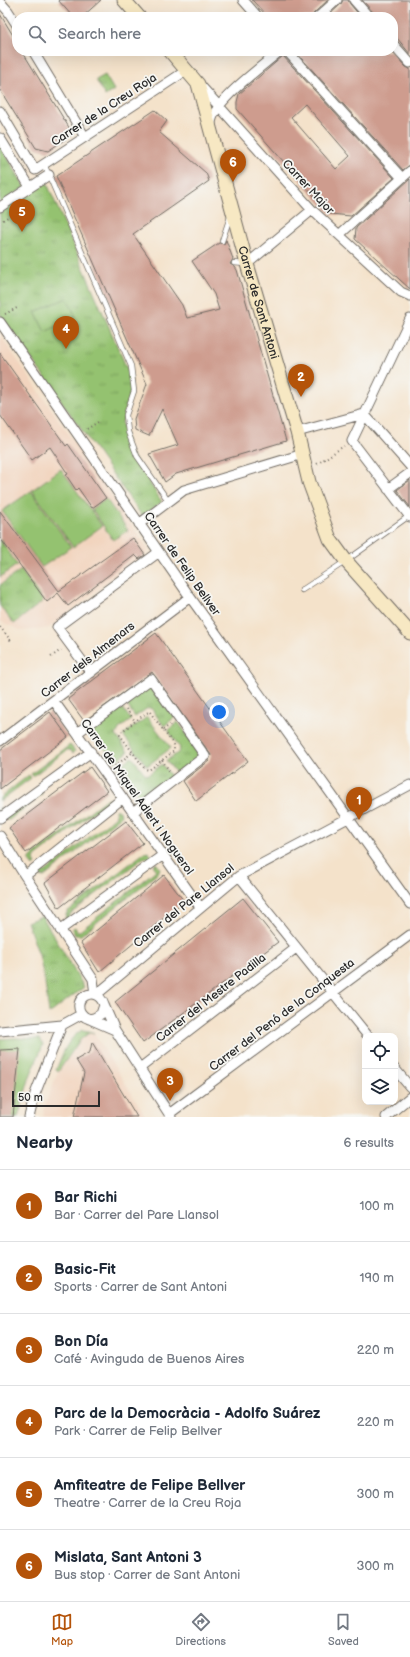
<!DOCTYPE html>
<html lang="en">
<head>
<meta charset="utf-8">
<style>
	body { margin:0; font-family:"Balsamiq Sans",sans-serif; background:#f2f2f3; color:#1f2937 }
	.controls { position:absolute; right:12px; bottom:12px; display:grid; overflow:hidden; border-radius:8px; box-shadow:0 4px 16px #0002 }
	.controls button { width:36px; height:36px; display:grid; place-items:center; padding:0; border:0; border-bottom:1px solid #e0e1e3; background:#fff; color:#1f2937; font:20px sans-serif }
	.scale { position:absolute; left:12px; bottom:10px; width:88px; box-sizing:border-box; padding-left:4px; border:2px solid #2b2b2b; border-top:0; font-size:11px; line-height:14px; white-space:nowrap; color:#2b2b2b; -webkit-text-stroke:3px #f6f6f2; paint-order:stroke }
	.you { position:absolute; left:219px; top:712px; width:14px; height:14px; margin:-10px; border:3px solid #fff; border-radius:50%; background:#1a73e8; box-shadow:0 0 0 6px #1a73e833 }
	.badge { display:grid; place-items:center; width:26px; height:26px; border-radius:50%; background:#b45309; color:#fff; font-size:13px; font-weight:700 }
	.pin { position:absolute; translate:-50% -33px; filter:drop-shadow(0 1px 2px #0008) }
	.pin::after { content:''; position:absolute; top:21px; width:14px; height:12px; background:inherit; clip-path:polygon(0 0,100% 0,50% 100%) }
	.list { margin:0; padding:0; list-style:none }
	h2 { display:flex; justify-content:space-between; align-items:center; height:52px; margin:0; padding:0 16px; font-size:17px }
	h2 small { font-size:13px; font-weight:400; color:#747a83 }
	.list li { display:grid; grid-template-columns:26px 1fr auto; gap:12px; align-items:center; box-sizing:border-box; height:72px; padding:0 16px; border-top:1px solid #e0e1e3 }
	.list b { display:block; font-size:15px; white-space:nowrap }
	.list p { margin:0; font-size:13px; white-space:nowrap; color:#747a83 }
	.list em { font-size:13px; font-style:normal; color:#747a83 }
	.icon { flex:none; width:22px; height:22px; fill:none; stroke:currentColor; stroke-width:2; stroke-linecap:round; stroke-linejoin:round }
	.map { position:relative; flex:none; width:410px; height:1117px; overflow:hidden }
	.search { position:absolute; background:#fff; box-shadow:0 4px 16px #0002; left:12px; right:12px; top:12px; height:44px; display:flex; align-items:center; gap:10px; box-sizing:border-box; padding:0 14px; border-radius:16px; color:#747a83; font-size:15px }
	.sheet { height:484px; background:#fff }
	nav { display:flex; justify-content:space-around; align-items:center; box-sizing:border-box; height:56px; border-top:1px solid #e0e1e3; background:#fff; font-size:11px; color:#747a83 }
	nav a { display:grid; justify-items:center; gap:2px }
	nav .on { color:#b45309 }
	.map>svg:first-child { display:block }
	.built { fill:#f2d4be }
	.grass { fill:url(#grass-tufts); stroke:#60764e }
	.garden { fill:url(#garden-furrows); stroke:#60764e }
	.pitch { fill:#94c270; stroke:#60764e }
	.building { fill:#ce9c8e; fill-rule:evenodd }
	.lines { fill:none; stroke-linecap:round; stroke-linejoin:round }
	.lane-casing { stroke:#716b63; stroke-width:6 }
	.street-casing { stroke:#716b63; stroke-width:11 }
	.secondary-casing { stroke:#716b63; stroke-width:15 }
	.path { stroke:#716b63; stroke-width:2; stroke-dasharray:1 3; stroke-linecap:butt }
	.lane { stroke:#fff; stroke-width:4.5 }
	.street { stroke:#fff; stroke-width:9 }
	.secondary { stroke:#f7e8c3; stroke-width:13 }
	.labels { text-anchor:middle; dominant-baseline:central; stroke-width:3.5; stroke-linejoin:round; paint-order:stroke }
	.street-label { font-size:12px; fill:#2b2b2b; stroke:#f6f6f2 }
</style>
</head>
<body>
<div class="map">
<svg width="410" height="1117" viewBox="0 0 410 1117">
	<defs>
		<pattern id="grass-tufts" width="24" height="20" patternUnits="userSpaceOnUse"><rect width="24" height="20" fill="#94c270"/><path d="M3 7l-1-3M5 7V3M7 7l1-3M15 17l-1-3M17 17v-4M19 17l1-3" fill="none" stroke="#799e5c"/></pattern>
		<pattern id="garden-furrows" width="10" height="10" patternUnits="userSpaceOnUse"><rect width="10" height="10" fill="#94c270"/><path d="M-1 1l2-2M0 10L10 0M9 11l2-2" fill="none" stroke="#799e5c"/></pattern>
	</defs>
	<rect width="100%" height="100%" fill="#f6f6f2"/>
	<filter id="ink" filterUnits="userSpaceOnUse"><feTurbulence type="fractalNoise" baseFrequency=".025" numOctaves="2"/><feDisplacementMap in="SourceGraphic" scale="8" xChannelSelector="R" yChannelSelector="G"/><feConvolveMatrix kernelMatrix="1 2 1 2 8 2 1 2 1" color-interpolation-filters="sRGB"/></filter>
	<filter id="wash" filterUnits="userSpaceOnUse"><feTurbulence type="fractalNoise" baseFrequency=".012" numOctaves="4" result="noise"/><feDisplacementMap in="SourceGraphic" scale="16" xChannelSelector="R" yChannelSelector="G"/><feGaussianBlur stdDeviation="0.9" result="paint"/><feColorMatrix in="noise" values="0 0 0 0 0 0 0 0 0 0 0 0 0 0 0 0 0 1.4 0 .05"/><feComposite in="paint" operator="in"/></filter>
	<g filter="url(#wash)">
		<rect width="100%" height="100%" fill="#f4e2ca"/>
		<!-- built -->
		<path class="built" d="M0 335 149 550 49 628 22 631 0 621V577L17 565 0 539Z
			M89 1033H94L146 1117H43L46 1102 58 1072 80 1040Z"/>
		<!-- grass -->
		<path class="grass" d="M105 75 114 90 105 96 96 80Z
			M0 145 25 187 0 204Z
			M46 181 131 378V388L122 423 128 449 162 502 142 516 0 314V212Z
			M0 539 17 565 0 577Z
			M21 570 43 601 14 624 0 606V585Z
			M152 683 175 717 164 726 151 708 146 709 135 717 125 702Z
			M121 706 131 720 119 729 116 735 128 752 115 762 92 731V728Z
			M147 717 171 748 147 766 123 735Z
			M178 722 202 755 177 774 166 761 179 752 180 748 168 730Z
			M70 745 75 751 73 753 70 750H67L33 776 31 774Z
			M132 757 146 775 149 774 162 764 172 778 144 799H141L118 767Z
			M29 775 31 778 0 801V798Z
			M41 792 42 794 9 820 4 819 0 814V807L5 815Z
			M106 799H110L114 805 105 803 35 857 34 861 36 864 33 866 29 861 31 857Z
			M117 809 121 814 120 817 44 877 40 876 36 871 39 870 41 872H45L115 817 116 815 115 810Z
			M148 852 153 858 150 860 147 857 143 858 70 914 69 918 71 921 68 923 65 918 67 912 144 853Z
			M156 863 160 868 158 873 81 935H75L72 929 75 927 77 931H80L155 871 156 869 153 865Z
			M42 916 84 987 49 1014 45 983 39 955 27 922Z"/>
		<!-- garden -->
		<path class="garden" d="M82 1030 89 1031 94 1033H89L80 1040 58 1072 56 1070C63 1054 66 1040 82 1030Z"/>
		<!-- pitch -->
		<path class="pitch" d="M67 298 76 317 45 332 35 312Z
			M61 469 102 526 73 547 32 490Z
			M31 491 71 547 42 567 2 511Z
			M106 499 128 530 113 540 92 509Z
			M15 1038 40 1039 43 1045 30 1076 18 1117H0V1039Z"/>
		<g id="blocks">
			<!-- building -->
			<path class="building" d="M58 0H101L82 17H73Z
				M252 0H328L314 13 312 17H268Z
				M343 0H348L350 4 361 17H327L341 4Z
				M362 0H410V54L393 33V17H375L374 13Z
				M0 14 17 42V51H22L73 134 48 151 36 148 0 90Z
				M295 51H391L406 67 410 69V165L403 170Z
				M283 56 394 178 351 216 330 214 237 109V102L239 94ZM305 104 350 156 336 169 291 117Z
				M155 110 167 121 159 132 206 173 209 181 133 234 182 305 187 318 219 310 214 294 192 261 219 243 224 244 226 240 233 259 230 264 235 267 237 270 286 441 176 474 165 482 149 454 178 445 162 409 149 436 135 430 134 419 147 384 56 176Z
				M410 179V289L355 239 356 228Z
				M0 353 66 446 68 444 106 498 92 508 78 488 76 490 66 475 68 474 50 447 32 460 0 415Z
				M410 480V507L397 490Z
				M0 511 59 591 133 538 145 555 139 559 135 555 68 606 58 593 47 602 0 538Z
				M156 633 248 761 196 801 183 781 209 761 211 755 152 672 84 721 68 699Z
				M50 712 68 737 0 789V750Z
				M90 767 107 791 26 853 9 828Z
				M126 821 143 843 59 908 45 883Z
				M164 875 184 901 99 972 81 943Z
				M243 898 278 942 143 1043 115 1002Z
				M92 1042 137 1117H74L84 1073 76 1060 90 1052Z
				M20 1049 13 1117H0V1050Z"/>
		</g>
	</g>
	<g filter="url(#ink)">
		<use href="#blocks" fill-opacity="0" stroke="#716b63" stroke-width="1"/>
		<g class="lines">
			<!-- lane casing -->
			<g class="lane-casing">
				<path id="lane" d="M44 164 131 366 134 391 126 415 128 432 137 456 169 502
					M222 241 230 217
					M234 263 245 264
					M302 590 346 561 409 516"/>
			</g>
			<!-- street casing -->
			<g class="street-casing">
				<path id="street" d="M243 0 258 17
					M354 0 369 17
					M0 2 8 11 17 25
					M318 17 337 0
					M393 44 410 63
					M33 51 85 137
					M287 51 402 178
					M200 85 312 210 401 292 410 296
					M0 111 35 170 187 70
					M211 125C210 103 263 66 280 51
					M0 138 30 187
					M0 207 49 175
					M339 235 410 171
					M247 264 312 210
					M410 319 352 441 410 517
					M0 322 190 597 410 904
					M364 414 410 466
					M297 432 364 414
					M388 489 410 473
					M139 524 184 490 303 454
					M91 673 57 627 159 552
					M54 701 200 907
					M77 733 151 679 205 756 133 812
					M0 741 190 597
					M0 818 91 752
					M0 836 25 876 93 979 95 994
					M25 876 123 798
					M239 876 368 1036
					M60 930 163 855
					M96 995 239 876 410 785
					M104 1005 115 1030 171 1117
					M89 1019 94 1018 101 1014 104 1005C96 981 66 1002 85 1017L115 1030
					M0 1031 62 1025 82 1014
					M140 1068 296 948
					M395 1069 410 1087
					M169 1114 410 935
					M29 1117 35 1094 62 1025
					M386 1117 410 1097"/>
			</g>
			<!-- secondary casing -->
			<g class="secondary-casing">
				<g id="secondary">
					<path d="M124 0 139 17"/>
					<path id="s1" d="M170 51 198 84 247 264 297 432 309 482 330 539 346 561 410 633"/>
				</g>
			</g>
			<!-- path -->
			<path class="path" d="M3 220 8 217
				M5 314 17 308
				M87 429 98 422
				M317 464 344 446
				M0 627 12 642
				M51 657 61 650
				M126 709 135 721
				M150 712 174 745V751L149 770 145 769 120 735 121 732 146 713Z
				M163 730 170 725
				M162 760 170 772
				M115 766 133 752"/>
			<!-- lane -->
			<use href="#lane" class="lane"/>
			<!-- street -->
			<use href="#street" class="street"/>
			<!-- secondary -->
			<use href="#secondary" class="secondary"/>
		</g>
	</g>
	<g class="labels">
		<!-- street labels -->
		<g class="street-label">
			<text transform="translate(104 110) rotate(-33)">Carrer de la Creu Roja</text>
			<text transform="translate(308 187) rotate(47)">Carrer Major</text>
			<text stroke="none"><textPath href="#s1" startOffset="270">Carrer de Sant Antoni</textPath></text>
			<text transform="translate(182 564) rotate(55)">Carrer de Felip Bellver</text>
			<text transform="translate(88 660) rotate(-38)">Carrer dels Almenars</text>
			<text transform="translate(137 797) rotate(55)">Carrer de Miquel Adlert i Noguerol</text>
			<text transform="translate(184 906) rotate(-39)">Carrer del Pare Llansol</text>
			<text transform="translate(211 998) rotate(-38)">Carrer del Mestre Padilla</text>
			<text transform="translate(282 1015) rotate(-37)">Carrer del Penó de la Conquesta</text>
		</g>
	</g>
</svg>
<div class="controls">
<button><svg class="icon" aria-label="locate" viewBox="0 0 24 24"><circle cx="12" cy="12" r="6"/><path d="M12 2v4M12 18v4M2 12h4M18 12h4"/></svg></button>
<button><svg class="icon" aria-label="layers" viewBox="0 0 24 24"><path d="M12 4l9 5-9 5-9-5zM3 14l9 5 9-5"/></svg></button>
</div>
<div class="scale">50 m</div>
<div class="you"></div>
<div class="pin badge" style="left:359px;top:820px">1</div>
<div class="pin badge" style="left:301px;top:397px">2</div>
<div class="pin badge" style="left:170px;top:1101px">3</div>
<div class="pin badge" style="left:66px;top:349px">4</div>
<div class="pin badge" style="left:22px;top:232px">5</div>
<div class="pin badge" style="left:233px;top:182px">6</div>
<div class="search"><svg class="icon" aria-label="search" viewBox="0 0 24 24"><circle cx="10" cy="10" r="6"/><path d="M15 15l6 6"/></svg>Search here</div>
</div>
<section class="sheet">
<h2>Nearby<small>6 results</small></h2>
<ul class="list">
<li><span class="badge">1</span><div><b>Bar Richi</b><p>Bar · Carrer del Pare Llansol</p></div><em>100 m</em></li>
<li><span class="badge">2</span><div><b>Basic-Fit</b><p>Sports · Carrer de Sant Antoni</p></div><em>190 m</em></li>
<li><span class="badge">3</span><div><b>Bon Día</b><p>Café · Avinguda de Buenos Aires</p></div><em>220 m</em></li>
<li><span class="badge">4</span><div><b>Parc de la Democràcia - Adolfo Suárez</b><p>Park · Carrer de Felip Bellver</p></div><em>220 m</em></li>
<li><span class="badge">5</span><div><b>Amfiteatre de Felipe Bellver</b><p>Theatre · Carrer de la Creu Roja</p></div><em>300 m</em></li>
<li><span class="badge">6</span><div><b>Mislata, Sant Antoni 3</b><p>Bus stop · Carrer de Sant Antoni</p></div><em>300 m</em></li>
</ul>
</section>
<nav>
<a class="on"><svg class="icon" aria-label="map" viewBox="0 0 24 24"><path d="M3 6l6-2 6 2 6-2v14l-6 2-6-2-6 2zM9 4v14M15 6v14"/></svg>Map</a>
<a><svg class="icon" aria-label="directions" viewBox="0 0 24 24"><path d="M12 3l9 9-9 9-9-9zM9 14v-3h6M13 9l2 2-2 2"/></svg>Directions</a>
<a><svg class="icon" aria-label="saved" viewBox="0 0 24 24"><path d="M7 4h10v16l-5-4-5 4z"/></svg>Saved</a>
</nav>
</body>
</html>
